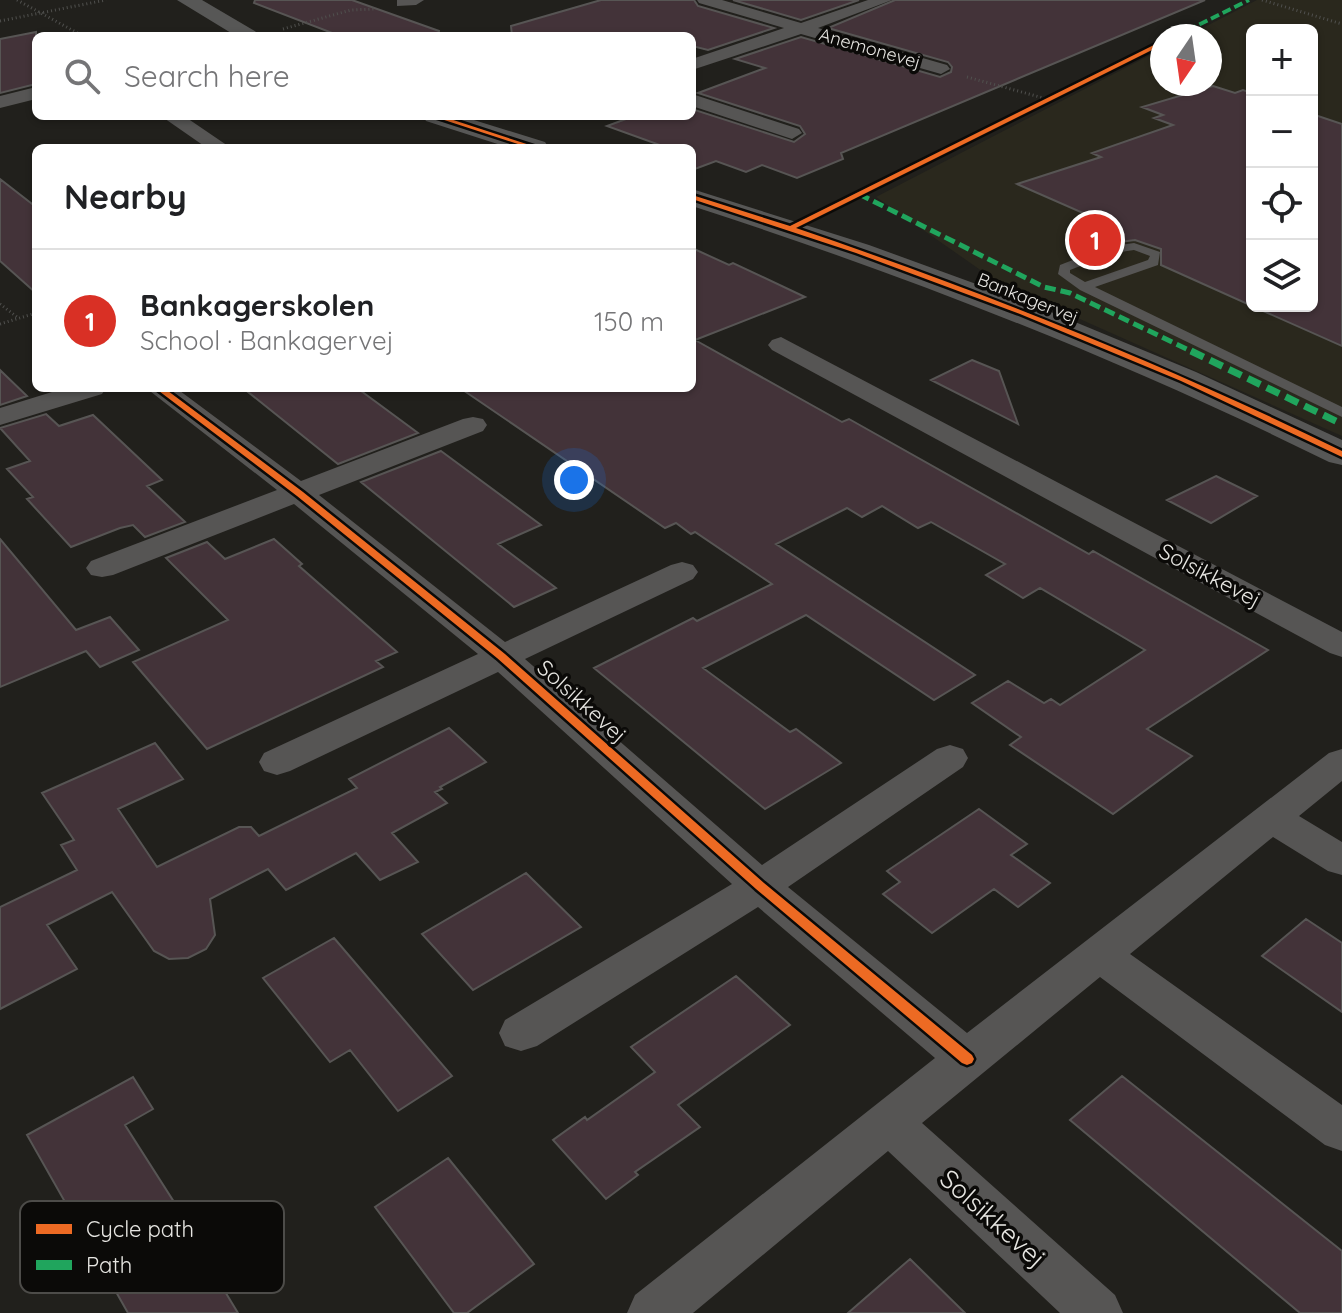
<!DOCTYPE html>
<html lang="en">
<head>
<meta charset="utf-8">
<style>
	body { margin:0; font-family:Quicksand,sans-serif; background:#f2f2f2; color:#202124 }
	.controls { position:absolute; right:24px; top:24px; display:grid; overflow:hidden; border-radius:12px; box-shadow:0 2px 6px #0004 }
	.controls button { width:72px; height:72px; display:grid; place-items:center; padding:0; border:0; border-bottom:2px solid #e0e0e0; background:#fff; color:#202124; font:40px sans-serif }
	.compass { position:absolute; left:1150px; top:24px; width:72px; height:72px; border-radius:50%; background:#fff; box-shadow:0 2px 6px #0004; rotate:193deg }
	.you { position:absolute; left:574px; top:480px; width:28px; height:28px; margin:-20px; border:6px solid #fff; border-radius:50%; background:#1a73e8; box-shadow:0 0 0 12px #1a73e833 }
	.badge { display:grid; place-items:center; width:52px; height:52px; border-radius:50%; background:#d93025; color:#fff; font-size:26px; font-weight:700 }
	.pin { position:absolute; translate:-50% -50%; border:4px solid #fff; box-shadow:0 2px 8px #0006 }
	.list { margin:0; padding:0; list-style:none }
	h2 { display:flex; justify-content:space-between; align-items:center; height:104px; margin:0; padding:0 32px; font-size:34px }
	h2 small { font-size:26px; font-weight:400; color:#757577 }
	.list li { display:grid; grid-template-columns:52px 1fr auto; gap:24px; align-items:center; box-sizing:border-box; height:144px; padding:0 32px; border-top:2px solid #e0e0e0 }
	.list b { display:block; font-size:30px; white-space:nowrap }
	.list p { margin:0; font-size:26px; white-space:nowrap; color:#757577 }
	.list em { font-size:26px; font-style:normal; color:#757577 }
	.icon { flex:none; width:44px; height:44px; fill:none; stroke:currentColor; stroke-width:2; stroke-linecap:round; stroke-linejoin:round }
	.map { position:relative; flex:none; width:1342px; height:1313px; overflow:hidden }
	.search { position:absolute; background:#fff; box-shadow:0 2px 6px #0004; left:32px; top:32px; width:664px; height:88px; display:flex; align-items:center; gap:20px; box-sizing:border-box; padding:0 28px; border-radius:12px; color:#757577; font-size:30px }
	.panel { position:absolute; background:#fff; box-shadow:0 2px 6px #0004; left:32px; top:144px; width:664px; height:248px; border-radius:12px }
	.map>svg:first-child { display:block }
	.built { fill:#2a281d; fill-rule:evenodd }
	.building { fill:#433339; stroke:#575554; stroke-width:2 }
	.lines { fill:none; stroke-linecap:round; stroke-linejoin:round }
	.path { stroke:#50504e; stroke-width:3; stroke-dasharray:1 3; stroke-linecap:butt }
	.lane { fill:#565554; fill-rule:evenodd }
	.street { fill:#565554; fill-rule:evenodd }
	.secondary { fill:#575756; fill-rule:evenodd }
	.quiet-far2 { stroke:#20a55d; stroke-width:4; stroke-dasharray:9 4; stroke-linecap:butt }
	.quiet-far1 { stroke:#20a55d; stroke-width:5; stroke-dasharray:11 5; stroke-linecap:butt }
	.quiet { stroke:#20a55d; stroke-width:7; stroke-dasharray:14 7; stroke-linecap:butt }
	.cycleway-casing { stroke:#0b0a08; stroke-width:5 }
	.cycleway { fill:#ed6a23; fill-rule:evenodd }
	.labels { text-anchor:middle; dominant-baseline:central; stroke-width:7; stroke-linejoin:round; paint-order:stroke }
	.far-street-label { font-size:18px; fill:#e7e6e2; stroke:#0b0a08 }
	.street-label { font-size:22px; fill:#e7e6e2; stroke:#0b0a08 }
	.near-street-label { font-size:26px; fill:#e7e6e2; stroke:#0b0a08 }
	.key { fill:#0b0a08; stroke:#4d4c49; stroke-width:2 }
	.key-label { font-size:22px; fill:#e7e6e2 }
</style>
</head>
<body>
<div class="map">
<svg width="1342" height="1313" viewBox="0 0 1342 1313">
	<rect width="100%" height="100%" fill="#21201c"/>
	<!-- built -->
	<path class="built" d="M1257 0H1342V436L999 283 876 197 1162 49V84H1210V36H1187ZM1252 30H1312V306H1252Z"/>
	<!-- building -->
	<path class="building" d="M255 0H352L439 31 438 36H340L254 3Z
		M601 0H694L698 6 774 28 708 50 692 46V36H512L511 26Z
		M733 0H859L801 20Z
		M895 0H1205L841 153 843 159 797 178 762 165 746 172 716 161 692 170V148H668L607 126 634 116H692V109L794 142 805 134 800 126 698 93 765 68 735 59 801 37 940 77 951 72 952 67 948 62 828 28Z
		M36 32V84L0 93V39Z
		M1213 86 1235 93 1243 90 1252 93V306L1161 265V249L1135 240 1112 243 1084 230 1106 223 1017 184 1101 157 1092 153 1173 125 1154 118 1163 115 1142 107Z
		M1312 114 1342 124V346L1252 306H1312Z
		M0 179 36 207V293L0 261Z
		M692 248 729 265 733 263 805 297 695 340 842 422 849 419 1089 554 1093 551 1268 650 1147 729 1192 756 1113 814 1010 745 1021 737 972 703 1008 681 1044 703 1051 699 1060 705 1145 650 1040 588 1023 598 986 575 1005 564 931 522 918 528 882 506 862 517 847 508 776 544 975 675 934 700 806 615 703 668 790 732 796 729 841 763 765 809 594 668 693 618 697 621 772 584 695 532 691 534 676 523 665 528 460 388H692Z
		M972 360 999 371 1018 424 931 380Z
		M0 370 27 396 0 405Z
		M243 388H357L418 433 338 464Z
		M46 414 59 426 93 415 162 480 147 486 185 522 145 537 133 525 120 528 71 547 27 499 33 497 7 469 30 461 0 428Z
		M441 451 541 525 498 544 556 588 514 607 361 482Z
		M1216 476 1257 496 1211 523 1167 500Z
		M0 539 76 630 110 617 139 650 100 667 86 651 0 687Z
		M274 539 302 564 299 566 397 652 376 661 383 667 207 749 133 662 228 620 166 558 207 542 225 559Z
		M449 728 486 762 440 787 442 789 435 792 447 803 392 833 418 862 380 880 356 853 286 890 268 869 210 899 215 935 206 949 188 958 169 959 154 951 112 892 47 925 77 969 0 1009V907L77 870 61 845 74 840 42 793 155 743 183 779 118 809 157 867 239 827H251L259 836 357 788 349 779Z
		M979 809 1027 844 1011 855 1050 883 1018 907 994 889 932 933 883 894 900 882 887 871Z
		M526 873 581 927 473 990 422 934Z
		M1306 919 1342 943V1012L1262 956Z
		M334 938 452 1076 398 1111 350 1050 330 1062 263 978Z
		M736 976 790 1025 678 1105 700 1127 635 1172 638 1175 606 1199 553 1140 585 1117 587 1120 655 1072 631 1047Z
		M1122 1076 1342 1251V1313H1300L1070 1120Z
		M133 1077 153 1109 125 1125 199 1241 251 1208 274 1244 218 1280 238 1313H128L27 1135Z
		M448 1158 534 1264 467 1313H454L375 1207Z
		M910 1259 965 1313H848Z"/>
	<g class="lines">
		<!-- path -->
		<path class="path" d="M17 0 83 36
			M1262 0 1342 24
			M0 21 106 0
			M283 29 351 10 375 9
			M967 77 1047 99
			M0 304 17 317
			M0 324 36 313"/>
		<!-- lane -->
		<path class="lane" d="M1134 243 1160 252 1158 265 1095 287 1342 407V417L1080 290 1058 274 1060 265 1106 247ZM1134 250 1150 256 1148 260 1085 282 1070 273V270L1114 253Z"/>
		<!-- street -->
		<path class="street" d="M397 0H424L416 5 397 6Z
			M697 0H722L801 23 868 0H892L818 28 947 65 950 69 941 74 801 34 692 70V59L784 28 699 3Z
			M36 87V99L0 108V96Z
			M692 94 799 129 802 133 792 139 692 106Z
			M161 116H184L231 148H207Z
			M781 337 1342 632V657L1330 653 772 350 768 345 772 340Z
			M65 388H106L102 394 0 425V408Z
			M146 388H176L301 481 463 419 473 417 483 419 487 425 483 431 319 495 505 642 671 565 682 562 693 565 698 572 693 579 525 659 762 865 937 749 950 745 963 749 968 758 963 767 788 887 967 1033 1329 753 1342 749V781L1299 816 1342 842V875L1328 871 1273 837 1130 954 1342 1105V1151L1325 1145 1100 977 922 1123 1115 1295 1123 1313H1060L888 1151 693 1313H627L635 1295 935 1058 758 907 537 1046 521 1051 505 1046 499 1033 505 1020 732 884 498 672 290 771 277 775 264 771 259 762 264 753 478 654 294 504 113 575 102 577 91 575 86 568 91 561 277 490Z"/>
		<!-- secondary -->
		<path class="secondary" d="M177 0H202L263 36H236Z
			M423 116H461L545 142 549 148H510L426 121Z
			M692 189 869 245 1034 305 1196 372 1342 440V465L1329 462C1123 360 911 277 692 206Z"/>
		<!-- quiet-far2 -->
		<path class="quiet-far2" d="M1176 36 1249 0"/>
		<!-- quiet-far1 -->
		<path class="quiet-far1" d="M859 194 1044 287 1070 293 1195 353"/>
		<!-- quiet -->
		<path class="quiet" d="M1191 351 1342 424"/>
		<!-- cycleway casing -->
		<g class="cycleway-casing">
			<path id="cycleway" d="M1162 41V45L796 228C984 292 1164 364 1342 451V457L1181 381 1020 314 856 253 692 199V195L790 226Z
				M432 116H441L539 148H530Z
				M155 388H164L303 492 505 654 764 883 972 1055 974 1059 972 1063 967 1065 962 1063 756 889 497 658 297 496Z"/>
		</g>
		<!-- cycleway -->
		<use href="#cycleway" class="cycleway"/>
	</g>
	<g class="labels">
		<!-- far-street labels -->
		<g class="far-street-label">
			<text transform="translate(870 48) rotate(16)">Anemonevej</text>
			<text transform="translate(1028 298) rotate(22)">Bankagervej</text>
		</g>
		<!-- street labels -->
		<g class="street-label">
			<text transform="translate(1210 575) rotate(28)">Solsikkevej</text>
			<text transform="translate(582 701) rotate(42)">Solsikkevej</text>
		</g>
		<!-- near-street labels -->
		<g class="near-street-label">
			<text transform="translate(993 1218) rotate(42)">Solsikkevej</text>
		</g>
	</g>
	<!-- legend -->
	<rect x="20" y="1201" width="264" height="92" rx="12" class="key"/>
	<rect x="36" y="1224" width="36" height="10" fill="#ed6a23"/>
	<rect x="36" y="1260" width="36" height="10" fill="#20a55d"/>
	<g class="key-label">
		<text x="86" y="1237">Cycle path</text>
		<text x="86" y="1273">Path</text>
	</g>
</svg>
<div class="controls">
<button>+</button>
<button>−</button>
<button><svg class="icon" aria-label="locate" viewBox="0 0 24 24"><circle cx="12" cy="12" r="6"/><path d="M12 2v4M12 18v4M2 12h4M18 12h4"/></svg></button>
<button><svg class="icon" aria-label="layers" viewBox="0 0 24 24"><path d="M12 4l9 5-9 5-9-5zM3 14l9 5 9-5"/></svg></button>
</div>
<svg class="compass" viewBox="-18 -18 36 36"><path d="M0-13l5 13h-10z" fill="#e53935"/><path d="M0 13l5-13h-10z" fill="#757577"/></svg>
<div class="you"></div>
<div class="pin badge" style="left:1095px;top:240px">1</div>
<div class="search"><svg class="icon" aria-label="search" viewBox="0 0 24 24"><circle cx="10" cy="10" r="6"/><path d="M15 15l6 6"/></svg>Search here</div>
<section class="panel">
<h2>Nearby<small></small></h2>
<ul class="list">
<li><span class="badge">1</span><div><b>Bankagerskolen</b><p>School · Bankagervej</p></div><em>150 m</em></li>
</ul>
</section>
</div>
</body>
</html>
